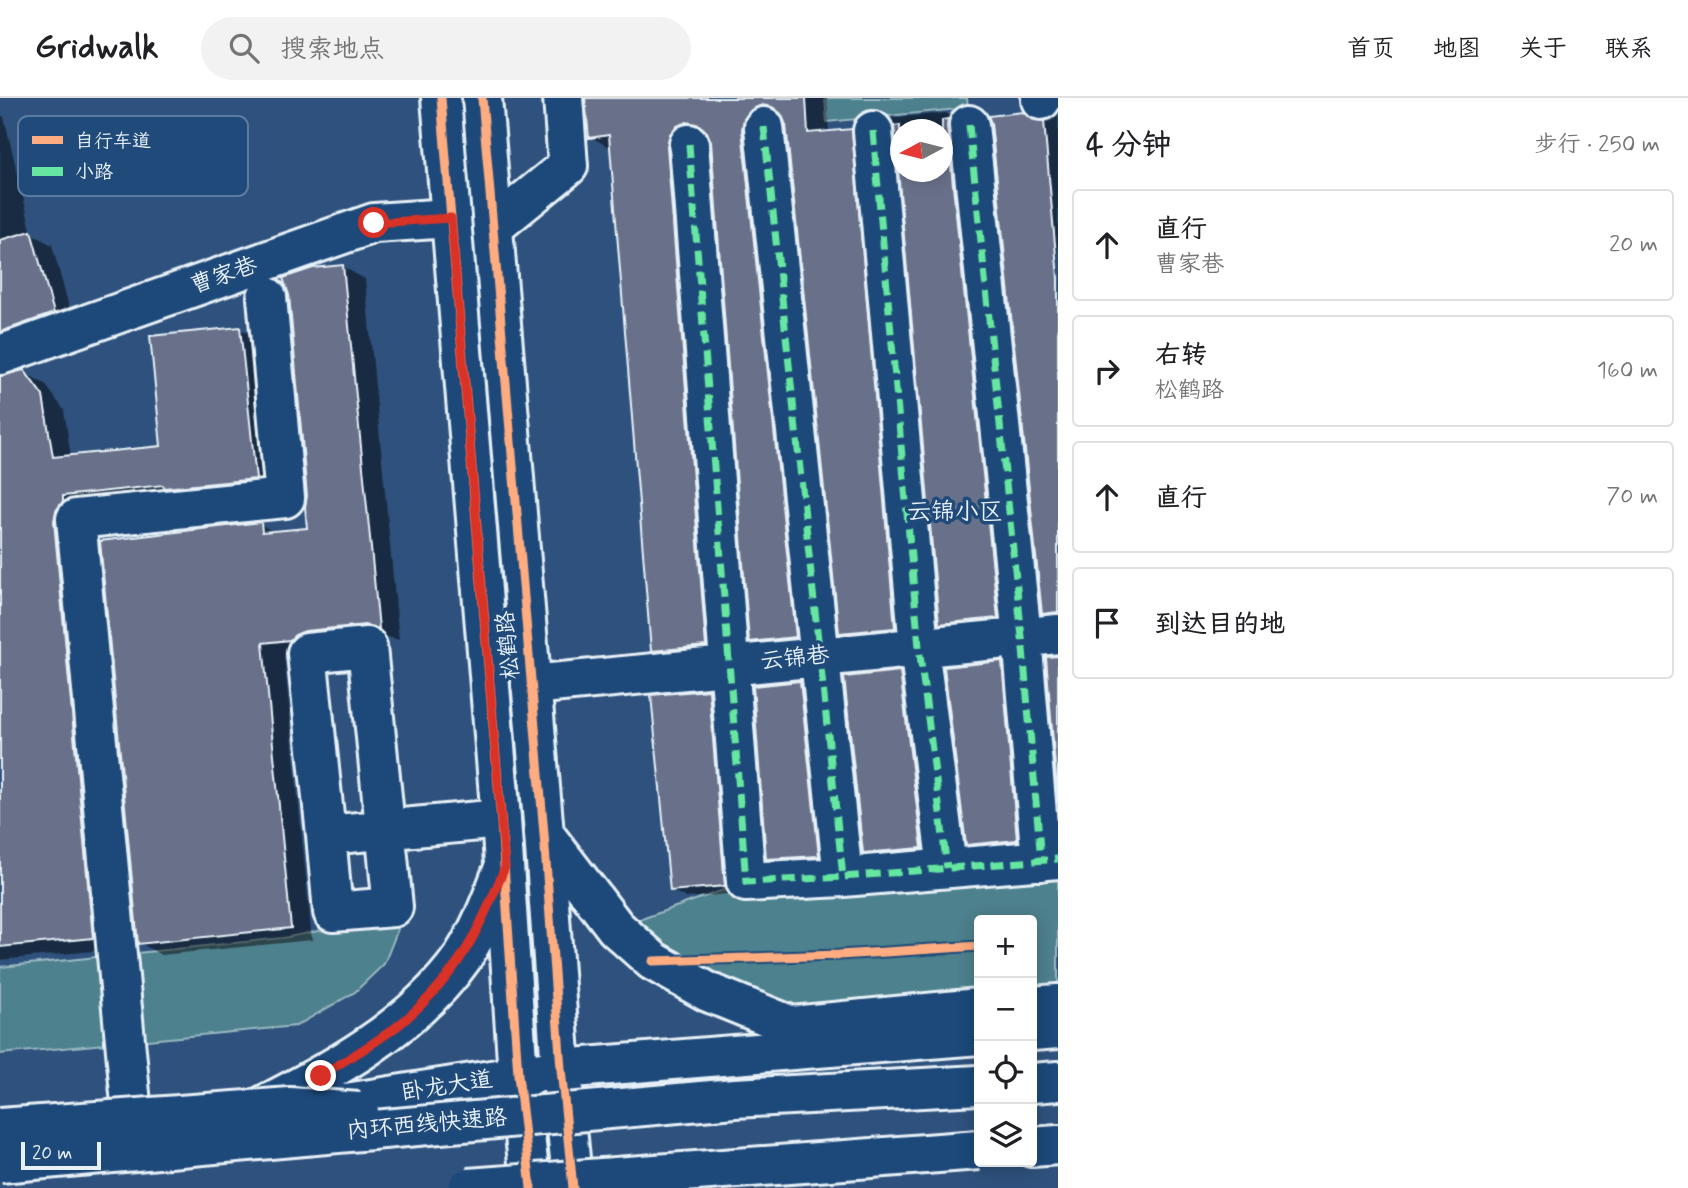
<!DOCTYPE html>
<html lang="zh">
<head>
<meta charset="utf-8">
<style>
	body { margin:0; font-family:Mynerve,"LXGW WenKai TC",sans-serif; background:#f2f2f2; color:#202124 }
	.controls { position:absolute; right:21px; bottom:21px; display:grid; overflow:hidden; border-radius:7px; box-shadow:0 4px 18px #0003 }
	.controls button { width:63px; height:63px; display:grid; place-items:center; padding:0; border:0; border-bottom:2px solid #e0e0e0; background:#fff; color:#202124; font:35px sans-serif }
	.compass { position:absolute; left:890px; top:21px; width:63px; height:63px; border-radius:50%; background:#fff; box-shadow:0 4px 18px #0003; rotate:263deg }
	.scale { position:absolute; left:21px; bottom:18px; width:80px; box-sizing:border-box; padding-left:7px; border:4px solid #e8f1f8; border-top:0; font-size:19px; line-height:24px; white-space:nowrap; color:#e8f1f8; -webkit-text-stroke:5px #1f4a7a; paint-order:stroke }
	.stop { position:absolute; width:21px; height:21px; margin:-16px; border:5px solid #d93025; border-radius:50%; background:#fff }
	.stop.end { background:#d93025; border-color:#fff; box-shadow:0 2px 7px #0008 }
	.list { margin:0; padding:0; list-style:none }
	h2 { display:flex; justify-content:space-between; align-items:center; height:91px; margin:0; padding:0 28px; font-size:30px }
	h2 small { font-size:23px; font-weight:400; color:#757577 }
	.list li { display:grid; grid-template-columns:46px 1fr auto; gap:21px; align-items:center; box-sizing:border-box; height:112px; margin:0 14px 14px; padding:0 14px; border:2px solid #e0e0e0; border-radius:7px }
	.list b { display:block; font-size:26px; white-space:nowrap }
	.list p { margin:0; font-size:23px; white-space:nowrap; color:#757577 }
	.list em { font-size:23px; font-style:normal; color:#757577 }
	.icon { flex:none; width:38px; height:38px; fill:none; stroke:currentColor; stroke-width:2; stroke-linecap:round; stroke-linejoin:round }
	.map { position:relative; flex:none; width:1058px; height:1090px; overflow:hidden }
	header { display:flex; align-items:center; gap:42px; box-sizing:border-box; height:98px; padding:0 35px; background:#fff; border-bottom:2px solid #e0e0e0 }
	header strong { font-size:33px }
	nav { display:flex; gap:38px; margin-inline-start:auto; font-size:24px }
	.search { width:490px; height:63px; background:#f2f2f2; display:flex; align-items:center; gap:18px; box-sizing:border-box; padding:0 24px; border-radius:38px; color:#757577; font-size:26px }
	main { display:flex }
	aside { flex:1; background:#fff }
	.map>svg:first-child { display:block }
	.green { fill:#4e818d; stroke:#9bb9c2; stroke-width:2 }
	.shadow { fill:#0007; fill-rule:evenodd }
	.building { fill:#69718a; stroke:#e8f1f8; stroke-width:2 }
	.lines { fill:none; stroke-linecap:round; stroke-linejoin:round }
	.minor-casing { stroke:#e8f1f8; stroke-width:44 }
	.major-casing { stroke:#e8f1f8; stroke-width:44 }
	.highway-casing { stroke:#e8f1f8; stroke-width:44 }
	.minor { stroke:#1f4a7a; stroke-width:38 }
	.major { stroke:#1f4a7a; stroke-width:38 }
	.highway { stroke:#1f4a7a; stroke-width:38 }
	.highway-bridge-casing { stroke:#e8f1f8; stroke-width:44; stroke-linecap:butt }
	.highway-bridge { stroke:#1f4a7a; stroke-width:38 }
	.quiet { stroke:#66e7a1; stroke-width:7; stroke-dasharray:14 7; stroke-linecap:butt }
	.cycleway-casing { stroke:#1f4a7a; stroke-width:13 }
	.cycleway { stroke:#ffac80; stroke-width:9 }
	.route { stroke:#d93025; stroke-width:9 }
	.labels { text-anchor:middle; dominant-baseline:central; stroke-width:7; stroke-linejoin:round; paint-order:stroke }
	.street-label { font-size:23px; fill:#e8f1f8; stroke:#1f4a7a }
	.neighbourhood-label { font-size:24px; fill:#e8f1f8; stroke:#1f4a7a }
	.key { fill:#1f4a7a; stroke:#5b7ca0; stroke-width:2 }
	.key-label { font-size:19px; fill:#e8f1f8 }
</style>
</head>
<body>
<header>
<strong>Gridwalk</strong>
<div class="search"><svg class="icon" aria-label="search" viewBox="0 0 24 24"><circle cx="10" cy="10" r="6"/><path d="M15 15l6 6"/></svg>搜索地点</div>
<nav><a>首页</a><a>地图</a><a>关于</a><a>联系</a></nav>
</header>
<main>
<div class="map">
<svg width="1058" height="1090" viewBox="0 0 1058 1090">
	<rect width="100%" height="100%" fill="#2e527d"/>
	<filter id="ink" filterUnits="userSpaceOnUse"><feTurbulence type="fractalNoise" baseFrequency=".0143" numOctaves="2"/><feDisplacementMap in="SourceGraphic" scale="14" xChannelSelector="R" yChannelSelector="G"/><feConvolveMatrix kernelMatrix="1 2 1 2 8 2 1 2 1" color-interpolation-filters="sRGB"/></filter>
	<g filter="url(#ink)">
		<!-- green -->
		<path class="green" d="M825 0H967L968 10 827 24Z
			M1058 761V906L1032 908V822H979V910L792 928 616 830 746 784Z
			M391 821 398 831 384 866 355 894 296 928 0 956V869L283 840 369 823Z"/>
		<!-- shadow -->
		<path class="shadow" d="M587 0H827L829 35 851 33 874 46 917 542 863 547 841 534 787 26 785 19 773 24 817 551 773 556 751 543 713 44 710 36 700 40 728 560 675 565 652 552 612 51 591 39Z
			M946 15 960 24 1012 527 955 533 941 524 897 31 892 20ZM900 32H942V74H900Z
			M1023 16 1042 26 1053 22 1058 17V523L1043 515Z
			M0 17 4 19 32 136 52 147 74 227 0 264Z
			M343 169 365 181 399 542 388 539 327 545 312 554 284 557 312 842 161 857 140 845 260 426 274 434 309 431Z
			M240 231 261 243 276 392 83 409 114 851 0 862V275V279L23 274 45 286 64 312 71 359 163 349Z
			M1002 565 1016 573 1031 750 982 754 968 746Z
			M900 575 914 583 936 758 879 763 864 754Z
			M800 585 814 593 833 766 782 768 768 760Z
			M709 594 723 602 739 795 686 800 671 792Z"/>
		<!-- building -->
		<path class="building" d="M585 0H806L808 35 852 31 895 530 839 535 786 27 781 16 772 9 762 7 751 12 744 21 742 31 796 539 749 544 711 44 707 34 699 27 687 24 677 28 670 36 667 48 706 548 651 553 609 37 589 40Z
			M1023 14 1031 21 1044 23 1058 180V514L1042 516 991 25 988 18Z
			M948 21 947 29 998 520 939 526 894 28 900 27V74H942V22Z
			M31 133 54 215 0 234V142Z
			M343 167 379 531 365 527 305 533 295 537 290 542 263 545 291 830 138 846 100 443 261 424 262 434 307 430 305 409 307 398 289 197 283 180 313 170Z
			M240 229 256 381 164 390 163 387 63 398V403L56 413 54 423 93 840 0 849V278L24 272 43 298 53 359 161 348 150 238Z
			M1058 558V705L1046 559Z
			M1002 563 1017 742 966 747 944 569Z
			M900 573 922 750 863 755 844 579Z
			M800 583 819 758 766 761 753 588Z
			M709 592 725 788 670 793 651 597Z"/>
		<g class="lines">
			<!-- minor casing -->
			<g class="minor-casing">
				<path id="minor" d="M1041 0V2
					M969 27 1022 539 1041 763
					M764 29 843 779 1058 761
					M873 33 919 549 947 770
					M689 46 746 784 843 779
					M493 129 568 68 563 0
					M0 257 374 125 451 120
					M531 587 1058 536
					M326 737 333 814 393 809 367 549 307 555 326 737 501 721
					M134 1038 76 421 285 400 267 199"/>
			</g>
			<!-- major casing -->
			<g class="major-casing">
				<path id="major" d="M441 0 501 721 518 977 531 1090
					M482 0 544 736 561 971 573 1090
					M544 736 616 830 653 863 708 894 792 928 979 910
					M1032 908 1058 906
					M251 1014C327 976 412 931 462 860 479 834 490 806 501 777"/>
			</g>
			<!-- highway casing -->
			<g class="highway-casing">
				<path id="highway" d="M1032 933 1058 931
					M1032 985 1058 983
					M321 1009 561 971 979 937
					M1032 1049 1058 1047"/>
			</g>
			<!-- minor -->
			<use href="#minor" class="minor"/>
			<!-- major -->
			<use href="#major" class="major"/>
			<!-- highway -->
			<use href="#highway" class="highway"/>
			<!-- highway-bridge casing -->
			<g class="highway-bridge-casing">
				<path id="highway-bridge" d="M0 1030 290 1009 359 1014
					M0 1065 735 1000 979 987
					M468 1090 979 1052"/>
			</g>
			<!-- highway-bridge -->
			<use href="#highway-bridge" class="highway-bridge"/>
			<!-- quiet -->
			<path class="quiet" d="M969 27 1022 539 1041 763
				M764 29 843 779 1058 761
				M873 33 919 549 947 770
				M689 46 746 784 843 779"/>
			<!-- cycleway casing -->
			<g class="cycleway-casing">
				<path id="cycleway" d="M441 0 501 721 518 977 531 1090
					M482 0 544 736 561 971 573 1090
					M653 863 839 857 979 848"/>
			</g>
			<!-- cycleway -->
			<use href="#cycleway" class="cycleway"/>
		</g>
	</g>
	<g class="lines" filter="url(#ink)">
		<!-- route -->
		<path class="route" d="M321 978C349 959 381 943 406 921 460 874 479 833 505 769L451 120 374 125"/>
	</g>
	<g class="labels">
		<!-- street labels -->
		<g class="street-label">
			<text transform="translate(224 178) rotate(-19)">曹家巷</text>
			<text transform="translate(509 547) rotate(-95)">松鹤路</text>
			<text transform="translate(795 561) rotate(-6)">云锦巷</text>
			<text transform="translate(447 989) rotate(-9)">卧龙大道</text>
			<text transform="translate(427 1027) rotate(-5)">内环西线快速路</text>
		</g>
		<!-- neighbourhood labels -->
		<g class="neighbourhood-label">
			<text x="955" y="414">云锦小区</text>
		</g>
	</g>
	<!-- legend -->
	<rect x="18" y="18" width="230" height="80" rx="10" class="key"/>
	<rect x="32" y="38" width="31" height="8" fill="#ffac80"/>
	<rect x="32" y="69" width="31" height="9" fill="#66e7a1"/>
	<g class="key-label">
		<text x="75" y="49">自行车道</text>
		<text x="75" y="80">小路</text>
	</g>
</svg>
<div class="controls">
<button>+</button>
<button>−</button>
<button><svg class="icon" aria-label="locate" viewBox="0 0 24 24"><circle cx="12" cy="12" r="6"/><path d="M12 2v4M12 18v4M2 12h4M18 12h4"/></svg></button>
<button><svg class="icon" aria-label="layers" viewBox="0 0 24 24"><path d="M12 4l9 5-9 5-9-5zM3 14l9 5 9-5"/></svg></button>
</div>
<svg class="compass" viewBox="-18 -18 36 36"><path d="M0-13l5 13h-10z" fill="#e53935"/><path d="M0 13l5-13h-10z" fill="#757577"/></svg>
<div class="scale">20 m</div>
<div class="stop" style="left:374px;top:125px"></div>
<div class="stop end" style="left:321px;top:978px"></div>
</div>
<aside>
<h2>4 分钟<small>步行 · 250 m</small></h2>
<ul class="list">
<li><svg class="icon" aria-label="ahead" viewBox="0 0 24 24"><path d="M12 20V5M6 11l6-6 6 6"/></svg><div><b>直行</b><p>曹家巷</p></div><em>20 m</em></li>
<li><svg class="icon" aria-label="right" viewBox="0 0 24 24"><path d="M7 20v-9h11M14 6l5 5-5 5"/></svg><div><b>右转</b><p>松鹤路</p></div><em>160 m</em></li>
<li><svg class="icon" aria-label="ahead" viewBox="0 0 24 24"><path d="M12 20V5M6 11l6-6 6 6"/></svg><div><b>直行</b></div><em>70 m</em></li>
<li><svg class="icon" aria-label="arrive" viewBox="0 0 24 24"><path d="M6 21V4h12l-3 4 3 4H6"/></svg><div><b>到达目的地</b></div></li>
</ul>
</aside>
</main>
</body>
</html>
